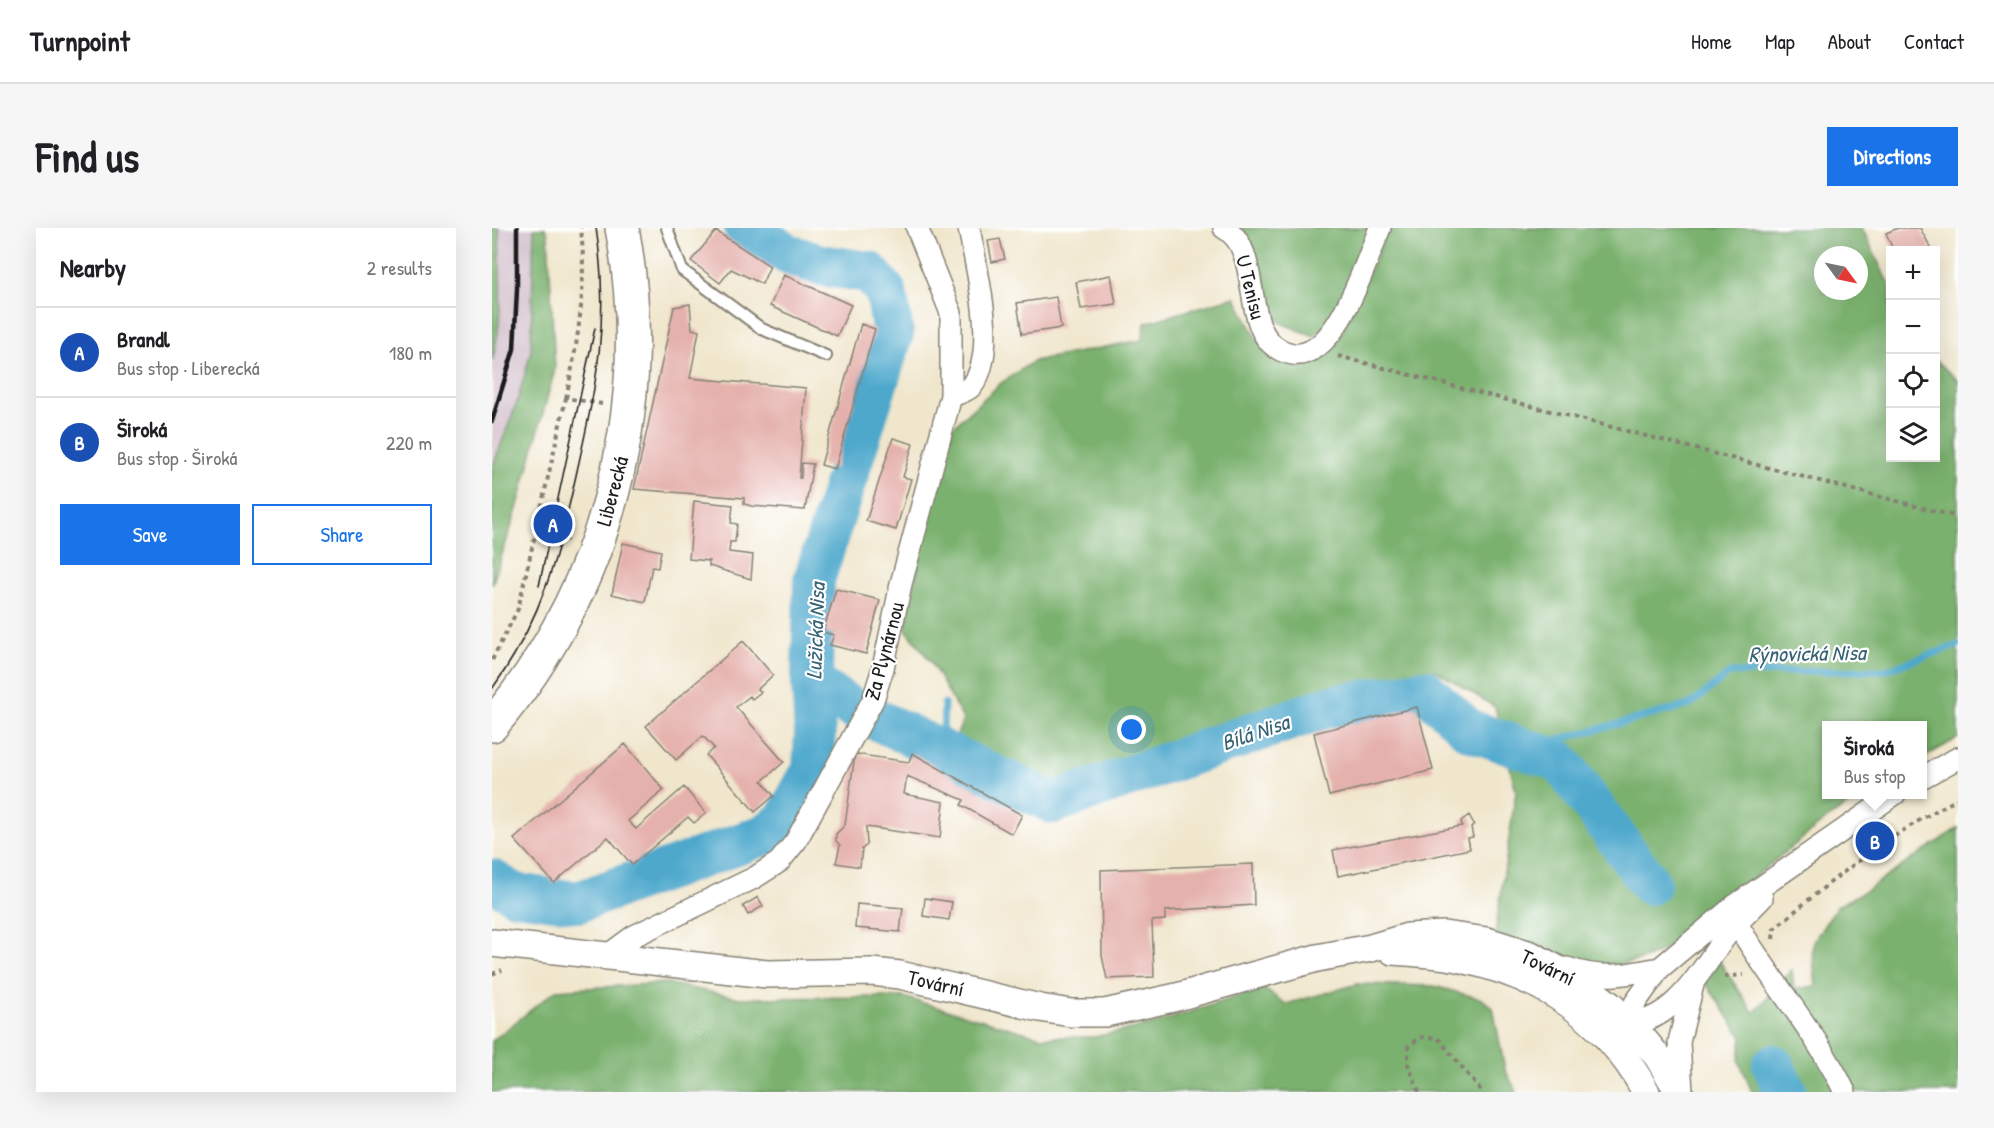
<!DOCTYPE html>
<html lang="en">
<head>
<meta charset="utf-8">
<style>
	body { margin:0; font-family:"Patrick Hand",sans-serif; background:#f6f6f6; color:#202124 }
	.controls { position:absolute; right:18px; top:18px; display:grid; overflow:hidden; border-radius:0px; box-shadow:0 6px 24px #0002 }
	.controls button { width:54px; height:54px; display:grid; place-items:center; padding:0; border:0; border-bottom:2px solid #e0e0e0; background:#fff; color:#202124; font:30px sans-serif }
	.compass { position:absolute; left:1322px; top:18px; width:54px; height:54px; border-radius:50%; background:#fff; box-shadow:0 6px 24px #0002; rotate:123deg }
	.you { position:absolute; left:640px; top:502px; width:21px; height:21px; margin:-15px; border:4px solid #fff; border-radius:50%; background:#1a73e8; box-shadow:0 0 0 9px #1a73e833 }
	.badge { display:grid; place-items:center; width:39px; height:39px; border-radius:50%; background:#1a73e8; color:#fff; font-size:20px; font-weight:700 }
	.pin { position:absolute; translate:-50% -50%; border:3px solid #fff; box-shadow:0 2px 6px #0006 }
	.popup { position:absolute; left:1330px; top:493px; width:105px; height:78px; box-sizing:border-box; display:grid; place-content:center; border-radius:0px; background:#fff; filter:drop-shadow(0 2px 4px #0005); font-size:20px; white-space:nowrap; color:#757577 }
	.popup b { font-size:22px; color:#202124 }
	.popup::after { content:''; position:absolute; left:50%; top:100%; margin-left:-12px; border:12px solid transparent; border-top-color:#fff }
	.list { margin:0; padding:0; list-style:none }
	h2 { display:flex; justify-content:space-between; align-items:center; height:78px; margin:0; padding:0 24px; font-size:26px }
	h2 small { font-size:20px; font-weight:400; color:#757577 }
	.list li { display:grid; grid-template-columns:39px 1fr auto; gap:18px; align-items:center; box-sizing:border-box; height:90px; padding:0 24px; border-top:2px solid #e0e0e0 }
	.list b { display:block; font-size:22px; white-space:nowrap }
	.list p { margin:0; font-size:20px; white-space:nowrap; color:#757577 }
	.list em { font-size:20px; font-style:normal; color:#757577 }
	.actions { display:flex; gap:12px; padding:18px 24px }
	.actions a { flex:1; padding:14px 0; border:2px solid #1a73e8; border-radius:0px; text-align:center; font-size:21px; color:#1a73e8 }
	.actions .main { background:#1a73e8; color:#fff }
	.icon { flex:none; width:33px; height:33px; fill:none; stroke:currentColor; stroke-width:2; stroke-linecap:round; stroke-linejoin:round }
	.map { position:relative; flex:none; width:1466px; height:864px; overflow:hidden; border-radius:0px }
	header { display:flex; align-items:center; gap:36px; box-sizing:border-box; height:84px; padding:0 30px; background:#fff; border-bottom:2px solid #e0e0e0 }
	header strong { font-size:28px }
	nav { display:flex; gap:33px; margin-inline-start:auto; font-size:21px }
	.intro { display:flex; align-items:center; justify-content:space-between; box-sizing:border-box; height:144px; padding:0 36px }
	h1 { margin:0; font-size:42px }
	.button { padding:15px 27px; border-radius:0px; background:#1a73e8; color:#fff; font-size:21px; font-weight:700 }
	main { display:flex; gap:36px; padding:0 36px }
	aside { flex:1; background:#fff; border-radius:0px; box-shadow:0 6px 24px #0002 }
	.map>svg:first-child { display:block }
	.industrial { fill:#d1bdca }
	.forest { fill:#7ab16e; stroke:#4b6645; stroke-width:1.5; fill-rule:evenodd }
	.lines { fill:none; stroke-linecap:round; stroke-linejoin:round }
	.stream { stroke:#4ea8cc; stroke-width:7 }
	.river { stroke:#4ea8cc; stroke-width:42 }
	.building { fill:#e5b1ac }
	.service-casing { stroke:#868174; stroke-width:14 }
	.minor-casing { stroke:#868174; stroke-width:24 }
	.tertiary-casing { stroke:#868174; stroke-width:30 }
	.primary-casing { stroke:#868174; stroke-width:36 }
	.path { stroke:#868174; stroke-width:4; stroke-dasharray:4.5 4.5; stroke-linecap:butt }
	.service { stroke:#fff; stroke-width:10 }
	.minor { stroke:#fff; stroke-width:21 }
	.tertiary { stroke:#fff; stroke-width:27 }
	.primary { stroke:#fff; stroke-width:33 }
	.tram { stroke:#1c1c1c; stroke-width:1.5 }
	.rail { stroke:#1c1c1c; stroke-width:4.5 }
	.labels { text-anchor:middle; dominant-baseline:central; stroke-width:4.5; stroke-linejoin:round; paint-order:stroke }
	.street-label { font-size:21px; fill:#1c1c1c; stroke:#fff }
	.water-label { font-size:22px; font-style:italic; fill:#356274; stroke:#fff }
</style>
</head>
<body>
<header>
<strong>Turnpoint</strong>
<nav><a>Home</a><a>Map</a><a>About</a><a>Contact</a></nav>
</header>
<div class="intro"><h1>Find us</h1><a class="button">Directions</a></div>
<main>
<aside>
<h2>Nearby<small>2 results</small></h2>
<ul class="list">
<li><span class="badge" style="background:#1a4fb4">A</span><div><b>Brandl</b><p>Bus stop · Liberecká</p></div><em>180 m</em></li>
<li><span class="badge" style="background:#1a4fb4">B</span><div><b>Široká</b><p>Bus stop · Široká</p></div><em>220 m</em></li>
</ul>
<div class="actions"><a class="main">Save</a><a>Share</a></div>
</aside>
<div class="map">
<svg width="1466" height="864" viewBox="0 0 1466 864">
	<rect width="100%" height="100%" fill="#fff"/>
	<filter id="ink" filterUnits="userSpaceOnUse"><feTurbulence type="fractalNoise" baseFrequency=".0167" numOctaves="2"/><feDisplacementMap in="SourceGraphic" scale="12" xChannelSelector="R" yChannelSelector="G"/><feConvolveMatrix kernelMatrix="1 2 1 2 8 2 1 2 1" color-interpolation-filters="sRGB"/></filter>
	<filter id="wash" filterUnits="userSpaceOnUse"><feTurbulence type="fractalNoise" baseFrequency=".008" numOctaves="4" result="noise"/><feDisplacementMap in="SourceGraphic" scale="24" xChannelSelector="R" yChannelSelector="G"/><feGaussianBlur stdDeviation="1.35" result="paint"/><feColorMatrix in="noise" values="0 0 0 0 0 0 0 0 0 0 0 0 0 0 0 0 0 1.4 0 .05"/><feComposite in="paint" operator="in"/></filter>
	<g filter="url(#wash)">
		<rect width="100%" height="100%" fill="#f0e6cc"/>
		<!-- industrial -->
		<path class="industrial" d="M7 0H42L43 62 39 124 26 171 0 241V134L4 118 8 61Z"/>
		<!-- forest -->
		<path class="forest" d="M0 0H7C8 44 12 92 0 134Z
			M42 0H53L56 6 63 141 25 281 0 357V241L26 171 39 124Z
			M748 0H881L844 90 822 108 791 96 777 84 760 15Z
			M897 0H1370L1398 59V230H1444V133L1466 152V510L1431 530V498H1335V566L1371 567 1336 590 1170 723C1112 754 1060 725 1003 706L1024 563 1003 479 943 442 747 490 561 564 460 520 471 491 439 434 413 400 444 253 461 199 509 155 542 133 650 112 653 95 743 69 768 116 789 133 818 136 845 115ZM1331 27H1367V63H1331Z
			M1466 600V864H1260L1247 833 1250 809 1207 745 1224 728 1262 785 1300 741 1302 761 1324 758 1320 721 1323 711 1345 678 1373 663Z
			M174 755 248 770 411 769 549 809H603L666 795 771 760 794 776 866 756 942 758 990 771 1001 780 1013 842 1025 864H0V813L64 762Z"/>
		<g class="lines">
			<!-- stream -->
			<path class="stream" d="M438 518 451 506 452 476
				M1034 520 1198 477 1238 445 1394 442 1466 417"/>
			<!-- river -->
			<path class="river" d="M320 455 360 480 561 575 835 479 933 462 977 502 1068 533 1158 656
				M0 652 23 666 86 674 272 607 293 592 321 541 323 506 320 455 322 352 401 105 394 64 377 44 328 37 296 26 253 0
				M1281 837 1294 864"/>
		</g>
		<g id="blocks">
			<!-- building -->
			<path class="building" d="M1406 0H1428L1440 22H1401L1394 5Z
				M224 3 278 38 270 56 239 41 228 55 199 33Z
				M508 11 513 31 500 34 496 13Z
				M292 47 359 77 345 108 278 78Z
				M619 47 624 76 589 81 584 54Z
				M564 69 569 100 530 106 525 75Z
				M198 76 200 101 207 103 198 150 314 160 307 250H309L310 235 321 236 313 282 259 278 252 276V270L142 261 182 79Z
				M369 96 383 101 343 241 329 237Z
				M401 210 421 216 411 249 419 251 404 302 374 293Z
				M202 273 241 277 239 295 245 296 243 314H238L237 324 261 327 259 351 217 338V333L197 331Z
				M131 315 169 323 166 340 160 339 153 374 120 366Z
				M344 361 388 372 374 426 338 417 342 407 331 404Z
				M251 413 281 447 266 461 269 464 260 471 258 468 244 479 292 534 270 553 282 568 263 584 214 527 222 520 211 508 184 532 154 498Z
				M925 479 941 542 837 568 822 505Z
				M133 516 172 562 136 593 144 601 192 559 214 585 202 595 196 589 140 637 116 609 62 655 22 611Z
				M420 525 530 587 520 606 469 577 472 572 415 548 412 566 452 574 448 610 374 599 375 617 370 621 368 639 344 635 348 617 344 613V606L353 597 363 526 417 534Z
				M977 587 982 596 979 599 981 609 976 610 978 621 846 648 841 622 970 598 969 593Z
				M761 636 762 677 673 683V692L660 693 662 749 615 751 610 728 609 642Z
				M266 669 271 678 256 687 251 678Z
				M433 670 460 674 457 692 431 688Z
				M365 676 411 680 408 704 363 700Z"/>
		</g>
	</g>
	<g filter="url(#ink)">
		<use href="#blocks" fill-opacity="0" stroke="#868174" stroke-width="1.5"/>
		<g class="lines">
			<!-- service casing -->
			<g class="service-casing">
				<path id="service" d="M175 0 190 42 270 101 334 128"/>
			</g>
			<!-- minor casing -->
			<g class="minor-casing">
				<path id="minor" d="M732 0C775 23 743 117 801 126 845 132 874 32 888 0
					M459 168C466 166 475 163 480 158 507 123 484 41 477 0
					M1431 549 1466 530
					M1245 696C1279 753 1324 804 1353 864
					M112 730 142 708 262 650 287 634 304 613 381 472 391 440 409 356 459 168V85L425 0
					M1075 740C1110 752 1132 747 1168 740
					M1128 796C1182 799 1209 740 1237 704 1247 692 1259 682 1270 670
					M1136 807 1143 775 1168 740 1242 678 1403 566
					M1190 864 1187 814 1201 757"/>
			</g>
			<!-- tertiary casing -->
			<g class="tertiary-casing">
				<path id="tertiary" d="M0 715 275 746 380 744 408 747 548 780 579 785H613L685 769 825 730 879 720 916 709 952 707 995 713 1039 727 1085 752 1120 779 1147 806 1166 829 1187 864
					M901 723C924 725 948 726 970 731 1052 748 1114 790 1154 864"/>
			</g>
			<!-- primary casing -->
			<g class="primary-casing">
				<path id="primary" d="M0 497C116 360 163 175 130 0"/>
			</g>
			<!-- path -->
			<path class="path" d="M846 128 1466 289
				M74 170C86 113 95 58 89 0
				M45 305 77 312
				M0 432 26 381 74 170 110 176
				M1281 711 1282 701C1340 651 1398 606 1466 571
				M0 746 10 742
				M1232 749 1251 747
				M927 864 916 837V819L928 809 946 810 990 864"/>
			<!-- service -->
			<use href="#service" class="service"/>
			<!-- minor -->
			<use href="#minor" class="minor"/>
			<!-- tertiary -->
			<use href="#tertiary" class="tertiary"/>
			<!-- primary -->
			<use href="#primary" class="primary"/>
			<!-- tram -->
			<path class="tram" d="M47 358 103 100
				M0 461C50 392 67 325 85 243 105 154 118 92 104 0"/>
			<!-- rail -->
			<path class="rail" d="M0 193 22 121 25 61V0"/>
		</g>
	</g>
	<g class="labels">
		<!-- street labels -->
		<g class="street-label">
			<text transform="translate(759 59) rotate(76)">U Tenisu</text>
			<text transform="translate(120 263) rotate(-75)">Liberecká</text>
			<text transform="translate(392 423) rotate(-75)">Za Plynárnou</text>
			<text transform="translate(1056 739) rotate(26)">Tovární</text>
			<text transform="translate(444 755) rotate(13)">Tovární</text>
		</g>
		<!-- water labels -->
		<g class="water-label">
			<text transform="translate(323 403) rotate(-88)">Lužická Nisa</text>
			<text transform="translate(1315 425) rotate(-1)">Rýnovická Nisa</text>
			<text transform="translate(763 504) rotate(-19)">Bílá Nisa</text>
		</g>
	</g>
</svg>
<div class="controls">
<button>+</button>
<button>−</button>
<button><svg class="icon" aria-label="locate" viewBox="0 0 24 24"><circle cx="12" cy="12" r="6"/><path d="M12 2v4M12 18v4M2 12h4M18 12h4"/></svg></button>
<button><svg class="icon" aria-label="layers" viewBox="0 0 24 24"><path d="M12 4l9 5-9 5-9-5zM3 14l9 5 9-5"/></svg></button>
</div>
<svg class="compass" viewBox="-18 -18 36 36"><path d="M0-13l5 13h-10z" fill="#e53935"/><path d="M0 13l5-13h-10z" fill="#757577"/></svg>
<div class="you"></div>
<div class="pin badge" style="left:61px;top:296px;background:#1a4fb4">A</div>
<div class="pin badge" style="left:1383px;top:613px;background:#1a4fb4">B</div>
<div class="popup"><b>Široká</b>Bus stop</div>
</div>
</main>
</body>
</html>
